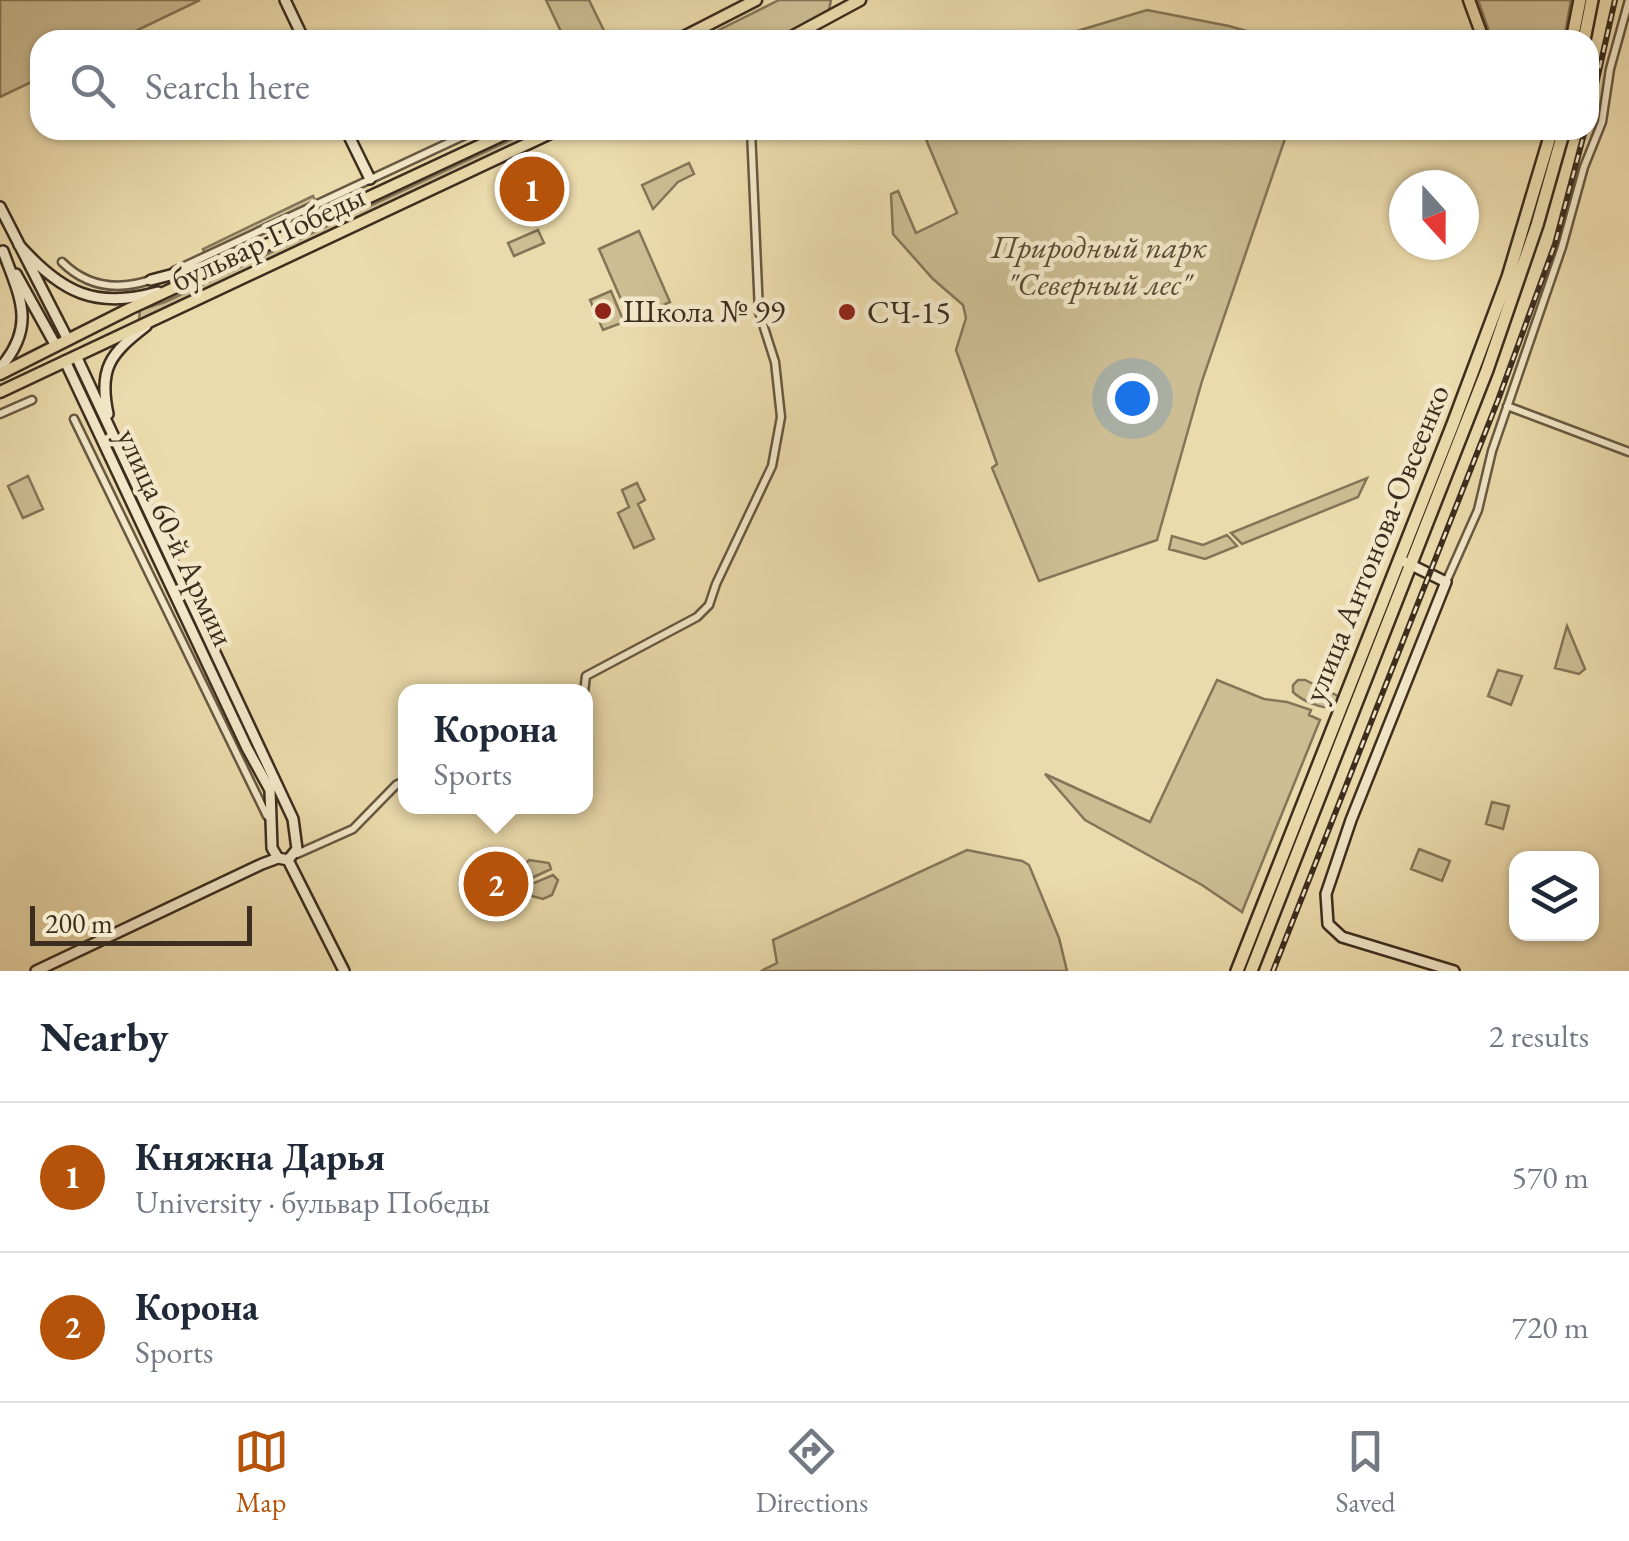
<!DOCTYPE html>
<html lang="en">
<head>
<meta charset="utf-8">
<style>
	body { margin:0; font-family:"EB Garamond",serif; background:#f2f2f3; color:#1f2937 }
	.controls { position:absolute; right:30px; bottom:30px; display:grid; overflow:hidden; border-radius:20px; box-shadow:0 2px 8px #0004 }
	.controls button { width:90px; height:90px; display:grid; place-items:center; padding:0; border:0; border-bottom:2px solid #e0e1e3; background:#fff; color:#1f2937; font:50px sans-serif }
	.compass { position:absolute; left:1389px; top:170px; width:90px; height:90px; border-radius:50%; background:#fff; box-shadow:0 2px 8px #0004; rotate:159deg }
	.scale { position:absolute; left:30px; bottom:25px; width:222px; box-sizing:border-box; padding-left:10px; border:5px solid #3d2d1e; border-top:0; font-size:28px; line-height:35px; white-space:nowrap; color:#3d2d1e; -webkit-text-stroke:8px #f2e7c8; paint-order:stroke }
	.you { position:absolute; left:1132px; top:398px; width:35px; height:35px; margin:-25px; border:8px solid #fff; border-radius:50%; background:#1a73e8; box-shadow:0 0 0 15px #1a73e833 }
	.badge { display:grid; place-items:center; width:65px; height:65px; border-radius:50%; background:#b45309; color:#fff; font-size:32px; font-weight:700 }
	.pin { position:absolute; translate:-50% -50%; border:5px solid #fff; box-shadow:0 2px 10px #0006 }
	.popup { position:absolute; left:398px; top:684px; width:195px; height:130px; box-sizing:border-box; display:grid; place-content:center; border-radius:20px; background:#fff; filter:drop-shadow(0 2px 8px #0005); font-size:32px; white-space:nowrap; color:#747a83 }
	.popup b { font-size:38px; color:#1f2937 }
	.popup::after { content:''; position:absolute; left:50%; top:100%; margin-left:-20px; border:20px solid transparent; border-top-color:#fff }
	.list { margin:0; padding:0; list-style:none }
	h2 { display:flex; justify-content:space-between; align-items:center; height:130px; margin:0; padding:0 40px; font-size:42px }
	h2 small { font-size:32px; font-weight:400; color:#747a83 }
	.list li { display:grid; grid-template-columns:65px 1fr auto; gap:30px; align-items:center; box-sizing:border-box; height:150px; padding:0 40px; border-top:2px solid #e0e1e3 }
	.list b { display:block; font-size:38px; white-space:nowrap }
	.list p { margin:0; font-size:32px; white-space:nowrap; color:#747a83 }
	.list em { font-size:32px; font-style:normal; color:#747a83 }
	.icon { flex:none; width:55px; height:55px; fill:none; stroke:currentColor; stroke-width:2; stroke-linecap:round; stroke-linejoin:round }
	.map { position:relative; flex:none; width:1629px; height:971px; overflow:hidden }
	.search { position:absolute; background:#fff; box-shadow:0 2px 8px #0004; left:30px; right:30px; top:30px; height:110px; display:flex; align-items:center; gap:25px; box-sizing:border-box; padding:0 35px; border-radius:30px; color:#747a83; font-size:38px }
	.sheet { height:430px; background:#fff }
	nav { display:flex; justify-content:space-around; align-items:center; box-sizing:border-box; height:140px; border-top:2px solid #e0e1e3; background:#fff; font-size:28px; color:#747a83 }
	nav a { display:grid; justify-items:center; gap:5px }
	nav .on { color:#b45309 }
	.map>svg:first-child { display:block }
	.green { fill:#cdbd93; stroke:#857558; stroke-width:2.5 }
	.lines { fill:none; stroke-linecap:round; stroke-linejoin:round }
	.street-casing { stroke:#685841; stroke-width:11 }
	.secondary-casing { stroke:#3d2d1e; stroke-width:14 }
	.primary-casing { stroke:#3d2d1e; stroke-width:15 }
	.highway-casing { stroke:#3d2d1e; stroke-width:16 }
	.street { stroke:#f2e7c8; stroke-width:6 }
	.secondary { stroke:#f2e7c8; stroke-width:9 }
	.primary { stroke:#ebdaab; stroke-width:10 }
	.highway { stroke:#ebdaab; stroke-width:11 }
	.rail-casing { stroke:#3d2d1e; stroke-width:6 }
	.rail { stroke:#f2e7c8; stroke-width:2.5; stroke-dasharray:8; stroke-linecap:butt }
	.poi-dot { fill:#8f2418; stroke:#f2e7c8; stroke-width:4 }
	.labels { text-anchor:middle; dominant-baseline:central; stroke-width:9; stroke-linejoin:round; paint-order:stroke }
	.street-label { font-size:32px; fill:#3d2d1e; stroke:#f2e7c8 }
	.park-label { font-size:32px; font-style:italic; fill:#5a4a35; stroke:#f2e7c8 }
	.poi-label { font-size:32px; fill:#3d2d1e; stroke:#f2e7c8; text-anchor:start }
</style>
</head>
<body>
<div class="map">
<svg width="1629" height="971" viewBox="0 0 1629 971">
	<rect width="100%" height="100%" fill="#ebdaab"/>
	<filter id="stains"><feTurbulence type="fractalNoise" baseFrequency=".002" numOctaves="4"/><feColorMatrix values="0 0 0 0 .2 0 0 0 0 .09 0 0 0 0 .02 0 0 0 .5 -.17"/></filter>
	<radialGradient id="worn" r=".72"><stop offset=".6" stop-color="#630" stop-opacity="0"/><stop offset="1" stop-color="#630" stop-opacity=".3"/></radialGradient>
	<!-- green -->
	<path class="green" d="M0 0H200L117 40H40V78L0 97Z
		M546 0H589L607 37 565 40Z
		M779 0H831L829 10 823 16 771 40H699Z
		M1478 0H1571L1564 40H1492Z
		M1147 10 1229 26 1278 40H1047Z
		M532 130H543L139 320 140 310 165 302Z
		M922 130H1288L1202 381 1157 540 1039 581 992 468 997 464 956 350 966 318 963 305 933 279 893 234 891 194 898 191 916 233 957 213Z
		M689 163 694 174 678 182 653 209 642 185Z
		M313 196 316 202 205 254 203 249Z
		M538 230 544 243 514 256 508 243Z
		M639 231 670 302 630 320 599 249Z
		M611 291 624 322 603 330 590 300Z
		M28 476 43 509 23 518 8 486Z
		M1367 478 1358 497 1242 544 1231 533Z
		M637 483 645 500 638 504 654 539 634 548 618 513 629 507 622 490Z
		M1227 535 1237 546 1205 559 1169 549 1172 536 1203 545Z
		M1567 626 1585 669 1579 674 1555 668Z
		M1498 670 1522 676 1511 705 1488 696Z
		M1217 680 1264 699 1287 702 1311 710 1309 715 1320 720 1242 912 1202 885 1085 820 1045 774 1150 822Z
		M1298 680H1305L1338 696V703L1333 708C1320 708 1302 701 1293 692V685Z
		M1492 802 1509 806 1503 829 1486 824Z
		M1419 849 1450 861 1442 881 1411 869Z
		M967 850 1022 861 1029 865 1059 938 1067 971H761L777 963 773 940Z
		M529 860 549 863 551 869 521 883 520 870Z
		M553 875 558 880 552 895 543 899 528 895 527 886Z"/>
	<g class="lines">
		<!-- street casing -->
		<g class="street-casing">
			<path id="street" d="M62 262C88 288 119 291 153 279
				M174 271 476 130
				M1507 406 1629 452
				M0 414 32 400
				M74 419 267 816
				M1446 582 1478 510 1492 451 1562 247 1584 167 1602 122 1610 69 1629 0
				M584 692 586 676 697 617 709 605 716 584 772 466 781 417 775 362 759 312 751 130
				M297 854 353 829 396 785 406 780"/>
		</g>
		<!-- secondary casing -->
		<g class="secondary-casing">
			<path id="secondary" d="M285 0 304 40
				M1480 30 1485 40
				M346 130 370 179
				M0 207 68 340
				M19 245C61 292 95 310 158 292
				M16 274 56 346
				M151 280 224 261
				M65 361 247 748 270 790 272 848 278 858
				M0 368C37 326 20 297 3 251
				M108 414C98 368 111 353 146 326
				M1401 560 1446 582 1351 820 1326 894 1328 924 1342 937 1454 971
				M288 860 344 971
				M36 971 262 864 278 858 288 860 297 849 293 819 76 356"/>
		</g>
		<!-- primary casing -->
		<g class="primary-casing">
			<path id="primary" d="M1469 0 1480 30
				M678 40 756 0
				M786 40 860 0
				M0 374 129 309 513 130
				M0 392 557 130"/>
		</g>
		<!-- highway casing -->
		<g class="highway-casing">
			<path id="highway" d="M1572 40 1580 0
				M1584 40 1592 0
				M1237 971 1453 424 1508 277 1552 130
				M1251 971 1487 370 1537 225 1564 130"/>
		</g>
		<!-- street -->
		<use href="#street" class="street"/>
		<!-- secondary -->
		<use href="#secondary" class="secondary"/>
		<!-- primary -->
		<use href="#primary" class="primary"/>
		<!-- highway -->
		<use href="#highway" class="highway"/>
		<!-- rail casing -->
		<g class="rail-casing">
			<path id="rail" d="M1589 115 1615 0
				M1273 971 1498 400 1555 244 1585 130"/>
		</g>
		<!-- rail -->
		<use href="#rail" class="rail"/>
	</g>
	<!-- markers -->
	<g class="poi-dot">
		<circle cx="603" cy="311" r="10"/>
		<circle cx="847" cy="312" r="10"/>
	</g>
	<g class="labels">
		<!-- street labels -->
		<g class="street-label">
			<text transform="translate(268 238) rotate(-25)">бульвар Победы</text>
			<text transform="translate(176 537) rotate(65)">улица 60-й Армии</text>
			<text transform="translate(1376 543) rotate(-68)">улица Антонова-Овсеенко</text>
		</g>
		<!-- park labels -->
		<g class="park-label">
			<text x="1099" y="247">Природный парк<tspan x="1099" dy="37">"Северный лес"</tspan></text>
		</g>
		<!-- poi labels -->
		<g class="poi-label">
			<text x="623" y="311">Школа № 99</text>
			<text x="867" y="312">СЧ-15</text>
		</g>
	</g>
	<rect width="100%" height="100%" filter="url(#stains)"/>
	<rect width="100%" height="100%" fill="url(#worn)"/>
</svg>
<div class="controls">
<button><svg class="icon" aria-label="layers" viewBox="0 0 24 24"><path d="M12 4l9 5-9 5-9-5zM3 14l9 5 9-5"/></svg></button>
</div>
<svg class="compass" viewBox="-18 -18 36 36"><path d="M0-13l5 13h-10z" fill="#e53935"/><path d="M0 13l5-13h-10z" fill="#747a83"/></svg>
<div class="scale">200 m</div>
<div class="you"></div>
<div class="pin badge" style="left:532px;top:189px">1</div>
<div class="pin badge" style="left:496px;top:884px">2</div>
<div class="popup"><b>Корона</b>Sports</div>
<div class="search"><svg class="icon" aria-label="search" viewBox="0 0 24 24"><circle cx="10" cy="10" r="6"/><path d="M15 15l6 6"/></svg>Search here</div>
</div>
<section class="sheet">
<h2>Nearby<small>2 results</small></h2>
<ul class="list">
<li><span class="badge">1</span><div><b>Княжна Дарья</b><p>University · бульвар Победы</p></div><em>570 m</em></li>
<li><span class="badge">2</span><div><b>Корона</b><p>Sports</p></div><em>720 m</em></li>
</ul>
</section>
<nav>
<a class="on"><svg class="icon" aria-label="map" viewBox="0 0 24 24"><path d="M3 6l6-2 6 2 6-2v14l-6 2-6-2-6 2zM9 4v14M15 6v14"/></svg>Map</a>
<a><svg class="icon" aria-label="directions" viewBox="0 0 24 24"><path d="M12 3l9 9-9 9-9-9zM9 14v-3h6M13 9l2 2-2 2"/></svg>Directions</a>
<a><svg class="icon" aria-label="saved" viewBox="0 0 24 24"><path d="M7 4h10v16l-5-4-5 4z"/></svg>Saved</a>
</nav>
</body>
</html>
